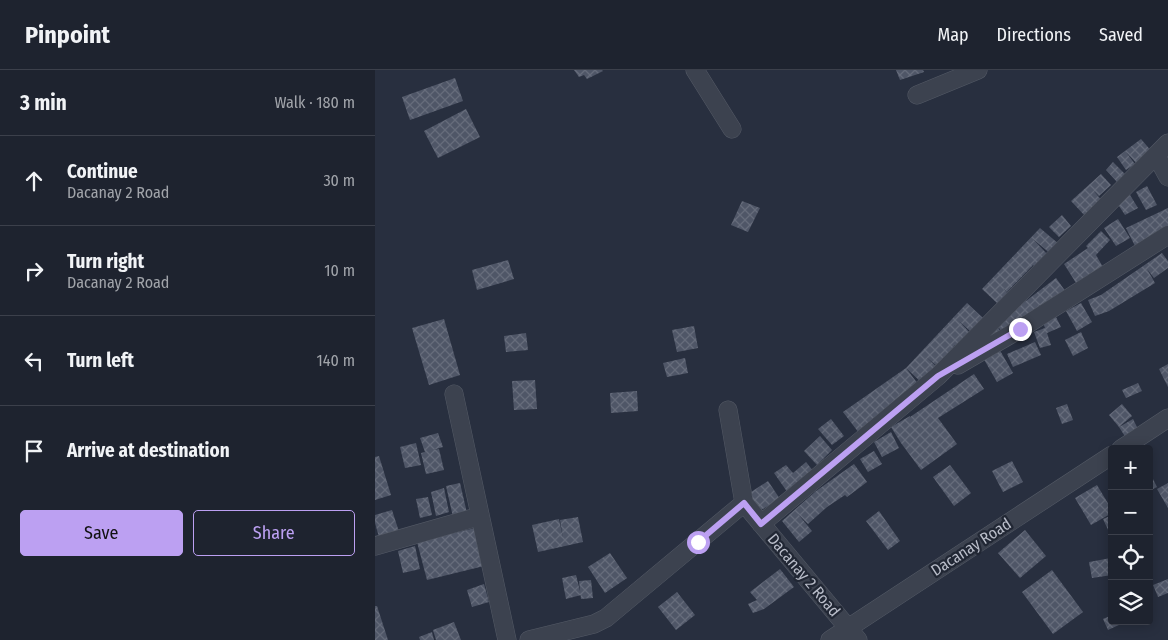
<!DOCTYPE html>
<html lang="en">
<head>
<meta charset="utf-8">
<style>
	body { margin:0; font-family:"Fira Sans Condensed",sans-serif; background:#262b37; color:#f1f3f6 }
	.controls { position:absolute; right:15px; bottom:15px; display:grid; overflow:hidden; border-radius:5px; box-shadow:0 2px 12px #0003 }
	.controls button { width:45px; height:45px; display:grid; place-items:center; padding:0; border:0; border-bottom:1px solid #3c404b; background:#1e232f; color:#f1f3f6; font:25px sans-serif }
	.stop { position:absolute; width:15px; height:15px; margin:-11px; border:4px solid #bca0f2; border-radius:50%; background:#fff }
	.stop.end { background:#bca0f2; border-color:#fff; box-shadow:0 1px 5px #0008 }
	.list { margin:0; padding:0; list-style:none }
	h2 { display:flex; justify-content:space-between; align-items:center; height:65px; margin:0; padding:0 20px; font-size:21px }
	h2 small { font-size:16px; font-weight:400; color:#a1a4aa }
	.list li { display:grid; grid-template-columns:32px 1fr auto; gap:15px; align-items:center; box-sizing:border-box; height:90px; padding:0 20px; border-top:1px solid #3c404b }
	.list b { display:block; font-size:19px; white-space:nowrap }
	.list p { margin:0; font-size:16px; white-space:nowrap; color:#a1a4aa }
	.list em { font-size:16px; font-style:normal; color:#a1a4aa }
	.actions { display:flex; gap:10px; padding:15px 20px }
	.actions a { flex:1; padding:11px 0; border:1px solid #bca0f2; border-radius:5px; text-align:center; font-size:18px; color:#bca0f2 }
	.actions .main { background:#bca0f2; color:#111 }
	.icon { flex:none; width:28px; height:28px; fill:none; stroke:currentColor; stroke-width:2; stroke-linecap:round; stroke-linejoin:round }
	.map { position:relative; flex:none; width:793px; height:570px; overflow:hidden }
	header { display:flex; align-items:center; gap:30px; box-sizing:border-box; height:70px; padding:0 25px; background:#1e232f; border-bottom:1px solid #3c404b }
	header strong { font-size:24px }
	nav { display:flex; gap:28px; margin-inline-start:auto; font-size:18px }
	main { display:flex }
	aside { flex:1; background:#1e232f }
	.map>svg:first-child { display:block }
	.building { fill:url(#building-cross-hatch) }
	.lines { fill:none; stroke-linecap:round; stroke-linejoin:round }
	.minor-casing { stroke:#545a66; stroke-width:19 }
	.minor { stroke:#3c424f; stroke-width:18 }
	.route { stroke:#bca0f2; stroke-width:6 }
	.labels { text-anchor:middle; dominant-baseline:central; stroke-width:4.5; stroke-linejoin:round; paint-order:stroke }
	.street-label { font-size:16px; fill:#b9bdc9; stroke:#212734 }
</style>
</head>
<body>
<header>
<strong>Pinpoint</strong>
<nav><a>Map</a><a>Directions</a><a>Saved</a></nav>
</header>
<main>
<aside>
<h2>3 min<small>Walk · 180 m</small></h2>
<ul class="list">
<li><svg class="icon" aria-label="ahead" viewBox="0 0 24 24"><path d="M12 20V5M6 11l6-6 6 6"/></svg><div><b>Continue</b><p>Dacanay 2 Road</p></div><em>30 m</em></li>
<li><svg class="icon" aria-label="right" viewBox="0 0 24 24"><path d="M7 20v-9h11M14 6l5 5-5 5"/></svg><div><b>Turn right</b><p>Dacanay 2 Road</p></div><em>10 m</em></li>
<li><svg class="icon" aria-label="left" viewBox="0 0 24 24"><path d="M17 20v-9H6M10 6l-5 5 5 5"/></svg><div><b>Turn left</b></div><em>140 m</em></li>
<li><svg class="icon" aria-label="arrive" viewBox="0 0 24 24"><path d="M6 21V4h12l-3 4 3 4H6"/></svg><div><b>Arrive at destination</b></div></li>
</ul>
<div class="actions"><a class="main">Save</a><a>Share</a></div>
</aside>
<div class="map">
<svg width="793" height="570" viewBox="0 0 793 570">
	<defs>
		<pattern id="building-cross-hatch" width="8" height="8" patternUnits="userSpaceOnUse" patternTransform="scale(1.25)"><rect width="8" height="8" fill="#4f5667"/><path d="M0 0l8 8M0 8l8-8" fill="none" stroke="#666c7b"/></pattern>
	</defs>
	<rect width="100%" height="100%" fill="#282f3f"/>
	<!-- building -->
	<path class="building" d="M199 0H227L228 1 212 9 209 5 204 7Z
		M521 0H548L549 2 525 10Z
		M80 8 88 31 35 50 27 27Z
		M91 39 105 67 63 88 49 61Z
		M766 69 778 83 764 96 751 82 760 94 751 100 742 87Z
		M738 92 751 105 743 113 731 100Z
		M726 104 736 115 724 126 718 120 728 132 711 147 696 131Z
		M772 116 782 135 771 140 761 122Z
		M755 125 763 138 750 145 742 133Z
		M367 131 385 138 373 162 356 155Z
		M793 138V159L760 176 751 158Z
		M687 145 696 156 684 167 674 157Z
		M743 149 755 168 741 176 729 158Z
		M665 158 685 175 677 185 658 169 672 184 659 196 658 195 632 222 628 218 632 223 622 233 607 219Z
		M726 161 735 170 721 185 729 199 703 216 689 194 713 178 711 176Z
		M787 183 793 191V198L779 208 772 199 780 213 734 241 720 246 713 230 726 225Z
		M133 190 139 209 102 220 97 200Z
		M681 208 691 222 667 239 665 235 631 265 622 256 628 266 612 275 606 265Z
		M592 233 608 248 595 261 584 251 596 264 582 277 580 275 562 296 551 287 564 299 549 315 531 298Z
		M706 233 717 252 702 261 691 241Z
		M680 245 686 257 672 263 676 275 665 278 659 262 670 258 667 250Z
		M69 249 85 305 54 315 37 258Z
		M319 256 323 278 302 282 297 260Z
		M706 262 713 278 698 286 690 270Z
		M151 263 153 280 131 282 129 266Z
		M660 272 666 285 638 297 632 284Z
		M623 277 638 303 622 312 607 286Z
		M310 288 313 303 292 307 288 293Z
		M793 294V317L784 299Z
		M531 298 546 318 529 331 523 322 529 332 484 363 468 342Z
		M599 304 609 319 563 348 582 374 546 400 526 373 516 357 535 346V347Z
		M160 310 162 339 139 340 137 311Z
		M763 313 767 321 751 328 747 320Z
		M262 321 263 341 236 343 235 323Z
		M692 334 698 350 687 354 681 338Z
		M747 334 757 346 744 357 758 349 764 361 751 368 744 357 734 345Z
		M456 349 469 366 457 375 443 359Z
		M516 362 524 378 507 387 499 372Z
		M63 363 68 377 58 380 64 379 69 400 51 404 46 383 50 382 45 368Z
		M445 366 457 380 442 395 429 381Z
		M41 373 46 395 30 398 25 377Z
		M499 381 507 394 493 402 485 389Z
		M4 386 16 425 0 430V387Z
		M637 391 648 412 628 422 617 401Z
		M431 392 439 402 413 423 399 403 411 395 418 403Z
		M479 394 492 412 472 427 470 425 452 437 433 454 423 444 437 461 424 472 407 451 441 421Z
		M575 395 596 423 579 436 558 407Z
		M776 405 782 417 774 421V406Z
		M393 411 405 429 381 443 370 426Z
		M85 413 92 443 78 447 71 416Z
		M793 413V438L782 419Z
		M722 415 737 440V443L716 455 700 428Z
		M69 418 74 442 61 446 56 422Z
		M53 427 57 445 45 448 41 429Z
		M17 440 26 468 6 474 0 453V445Z
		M504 441 525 471 513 480 491 451Z
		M737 445V461L734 462 728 449Z
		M203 447 208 472 163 482 157 455 184 449 188 468 185 450Z
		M100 458 109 496 52 510 42 472Z
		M650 460 671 486 645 508 623 483Z
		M40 476 45 499 28 503 23 481Z
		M235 483 252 508 230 523 213 497Z
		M736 488 737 505 717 508 714 492Z
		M405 499 419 517 389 539 378 543 373 534 382 530 375 522Z
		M677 500 708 542 678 564 647 522Z
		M201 505 206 525 191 529 187 508Z
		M793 509V523L783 527 778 515Z
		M216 510 218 528 206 529 204 511Z
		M109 514 114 532 97 537 92 520Z
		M302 522 320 545 301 560 283 537Z
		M0 536H2L13 570H0Z
		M737 545V551H745L746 554 733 560 728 549Z
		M79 552 86 570H61L58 560Z
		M57 562 59 570H45L44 567Z"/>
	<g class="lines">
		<!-- minor casing -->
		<g class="minor-casing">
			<path id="minor" d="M320 0 357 59
				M542 25 603 0
				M781 85 793 107
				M583 295 645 259 793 165
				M79 324 132 570
				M353 340 369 433
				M746 379 793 348
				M369 433 483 570
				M386 454 563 306 793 73
				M0 476 105 446
				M154 570 219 554 231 548 369 433
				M455 570 737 385"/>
		</g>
		<!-- minor -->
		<use href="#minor" class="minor"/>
	</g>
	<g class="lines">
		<!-- route -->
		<path class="route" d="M323 472 369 433 386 454 563 306 645 259"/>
	</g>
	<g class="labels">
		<!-- street labels -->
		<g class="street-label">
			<text transform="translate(596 477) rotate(-33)">Dacanay Road</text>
			<text transform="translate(429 505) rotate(50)">Dacanay 2 Road</text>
		</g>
	</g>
</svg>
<div class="controls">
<button>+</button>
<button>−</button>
<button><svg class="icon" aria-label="locate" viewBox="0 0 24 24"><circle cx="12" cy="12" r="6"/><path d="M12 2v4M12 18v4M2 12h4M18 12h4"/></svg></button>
<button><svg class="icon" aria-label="layers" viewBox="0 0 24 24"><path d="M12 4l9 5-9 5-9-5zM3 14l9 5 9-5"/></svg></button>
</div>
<div class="stop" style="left:323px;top:472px"></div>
<div class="stop end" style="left:645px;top:259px"></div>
</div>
</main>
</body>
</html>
